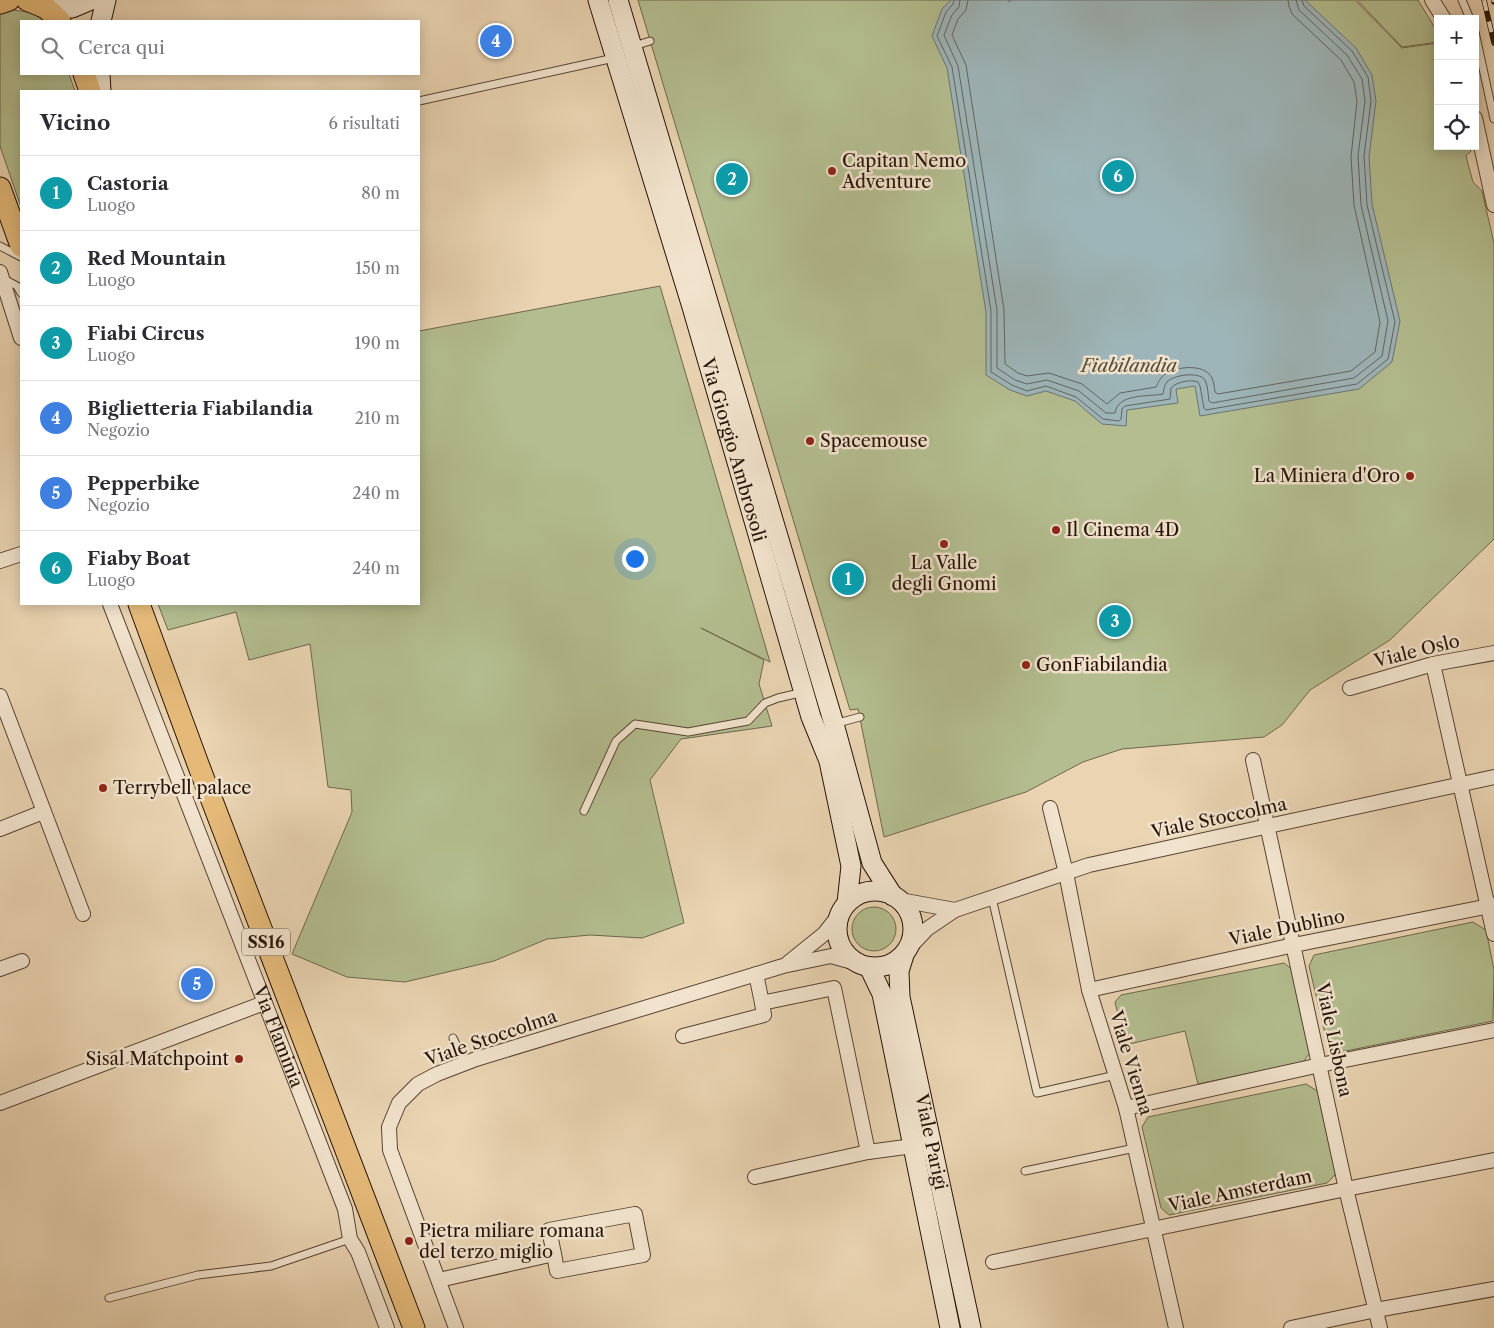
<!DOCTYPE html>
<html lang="it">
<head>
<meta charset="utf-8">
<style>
	body { margin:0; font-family:"Libre Caslon Text",serif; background:#f2f2f3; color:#2b2b33 }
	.controls { position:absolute; right:15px; top:15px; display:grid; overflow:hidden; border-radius:0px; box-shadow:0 2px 12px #0003 }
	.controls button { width:45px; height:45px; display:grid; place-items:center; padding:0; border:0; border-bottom:1px solid #e1e1e2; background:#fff; color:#2b2b33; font:25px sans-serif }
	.you { position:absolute; left:634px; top:558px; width:18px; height:18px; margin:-12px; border:4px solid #fff; border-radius:50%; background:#1a73e8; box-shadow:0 0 0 8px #1a73e833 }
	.badge { display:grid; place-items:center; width:32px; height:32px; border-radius:50%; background:#111827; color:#fff; font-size:16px; font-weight:700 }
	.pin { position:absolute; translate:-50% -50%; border:2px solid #fff; box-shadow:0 1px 5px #0006 }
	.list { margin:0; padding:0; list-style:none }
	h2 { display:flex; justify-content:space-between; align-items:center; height:65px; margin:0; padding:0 20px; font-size:21px }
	h2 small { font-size:16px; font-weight:400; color:#7c7c81 }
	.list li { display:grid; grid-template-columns:32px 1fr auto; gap:15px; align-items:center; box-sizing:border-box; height:75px; padding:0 20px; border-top:1px solid #e1e1e2 }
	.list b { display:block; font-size:19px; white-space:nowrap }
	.list p { margin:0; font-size:16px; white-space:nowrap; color:#7c7c81 }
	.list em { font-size:16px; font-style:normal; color:#7c7c81 }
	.icon { flex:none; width:28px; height:28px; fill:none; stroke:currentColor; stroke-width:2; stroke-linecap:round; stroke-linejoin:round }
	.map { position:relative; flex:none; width:1494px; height:1328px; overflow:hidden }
	.search { position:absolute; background:#fff; box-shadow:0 2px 12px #0003; left:20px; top:20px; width:400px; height:55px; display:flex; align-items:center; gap:12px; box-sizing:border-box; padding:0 18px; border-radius:0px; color:#7c7c81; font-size:19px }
	.panel { position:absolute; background:#fff; box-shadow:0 2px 12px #0003; left:20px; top:90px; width:400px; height:515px; border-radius:0px }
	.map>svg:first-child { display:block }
	.green { fill:#b3bd8f; stroke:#6c684b }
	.water { fill:#9db5b8; stroke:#6d7471 }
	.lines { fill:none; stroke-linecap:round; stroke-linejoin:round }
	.shore { stroke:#626460; stroke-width:1 }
	.lane-casing { stroke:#574332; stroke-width:9 }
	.street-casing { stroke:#574332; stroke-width:16 }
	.secondary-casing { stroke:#261307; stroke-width:21 }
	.primary-casing { stroke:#261307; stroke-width:23 }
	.lane { stroke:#f1e3cd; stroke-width:7 }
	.street { stroke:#f1e3cd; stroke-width:14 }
	.secondary { stroke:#f1e3cd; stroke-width:19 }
	.primary { stroke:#e5ba79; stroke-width:21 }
	.rail-casing { stroke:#261307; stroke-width:5.5 }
	.rail { stroke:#f1e3cd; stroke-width:4; stroke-dasharray:11; stroke-linecap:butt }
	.poi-dot { fill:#8f2418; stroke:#f1e3cd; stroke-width:2 }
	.labels { text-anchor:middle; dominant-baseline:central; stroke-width:5; stroke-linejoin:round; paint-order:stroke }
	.shield { fill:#f1e3cd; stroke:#635142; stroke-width:1 }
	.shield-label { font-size:16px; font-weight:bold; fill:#261307 }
	.poi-label { font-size:18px; fill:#261307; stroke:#f1e3cd; text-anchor:start }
	.park-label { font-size:18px; font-style:italic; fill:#574e37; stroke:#f1e3cd }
	.street-label { font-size:18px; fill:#261307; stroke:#f1e3cd }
</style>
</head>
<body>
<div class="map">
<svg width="1494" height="1328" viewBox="0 0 1494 1328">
	<rect width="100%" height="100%" fill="#ead4b2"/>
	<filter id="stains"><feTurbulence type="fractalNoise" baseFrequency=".004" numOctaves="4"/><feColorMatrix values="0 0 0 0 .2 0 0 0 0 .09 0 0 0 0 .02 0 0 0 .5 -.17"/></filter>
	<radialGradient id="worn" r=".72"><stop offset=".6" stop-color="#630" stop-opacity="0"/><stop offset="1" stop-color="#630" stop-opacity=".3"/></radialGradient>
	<!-- green -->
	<path class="green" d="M638 0H1355L1402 48 1438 43V146H1470L1471 151 1466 156 1473 182 1482 191 1494 243V539L1390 640 1310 690 1282 725 1264 737 1122 749 1083 762 1026 792 884 837 858 709 850 710Z
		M1357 0H1418L1438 33V42L1402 47Z
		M5 10C19 10 32 11 44 21H21V74H69L75 91H21V207L0 146V12Z
		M660 286 770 662 701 628 764 660 759 684 772 726 681 739 650 780 684 923 642 938 590 935 547 939 494 961 405 982 347 977 292 954 352 812 351 790 328 787 310 644 249 660 236 612 168 630 158 604H419V331Z
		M852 929a22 22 0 1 1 44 0a22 22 0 1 1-44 0Z
		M1473 922 1486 930 1494 970 1493 1021 1336 1053 1328 1046 1309 966 1314 955Z
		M1284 963 1294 971 1310 1053 1303 1062 1198 1084 1185 1031 1125 1045 1115 1002 1121 995Z
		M1306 1084 1319 1092 1336 1174 1327 1183 1169 1215 1161 1208 1142 1127 1148 1117Z"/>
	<!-- water -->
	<path class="water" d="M951 0H1008L1009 2 1012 0H1305L1356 48 1372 75 1376 101 1369 157 1372 204 1400 321 1392 362 1359 389 1200 416 1195 386 1176 389 1178 403 1127 410 1126 426 1102 424 1075 401 1046 391 1027 396 1010 390 986 375V312L947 68 932 36 942 9Z"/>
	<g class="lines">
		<!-- shore -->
		<path class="shore" d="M954 0 953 4 946 12 937 36 952 67 991 311V372L1012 385 1027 391 1046 386 1076 397 1103 419 1119 421 1121 419 1122 409 1125 406 1170 399 1171 388C1176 382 1191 379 1198 382L1200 386 1204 408 1206 410 1357 384 1388 359 1395 322 1367 205 1364 156 1371 101 1368 77 1352 51 1304 6 1302 0
			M960 0 959 7 952 15 944 35 958 66 997 310V368L1015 380 1027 384 1047 380 1079 391 1106 413H1115C1118 393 1148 397 1163 394 1164 390 1164 385 1167 382 1173 375 1199 371 1205 380 1208 386 1208 395 1209 401L1212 403 1354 378 1382 356 1388 321 1361 205 1358 156 1365 101 1362 79 1347 55 1299 10 1296 0
			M968 0 966 10 958 19 952 35 966 65 1004 310 1005 364 1018 373 1027 376 1049 373 1082 384 1107 404 1120 393 1156 387C1158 383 1160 378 1165 374 1175 367 1200 364 1209 374 1214 379 1214 386 1215 392L1218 394 1351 371 1375 352 1380 322 1354 205 1351 157 1357 101 1354 82 1341 60 1292 14 1289 6 1288 0"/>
		<!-- lane casing -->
		<g class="lane-casing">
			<path id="lane" d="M1462 0 1470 19
				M1475 32 1494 119
				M634 46 650 41
				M419 101 614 58
				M0 246 21 257
				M2 278 17 286 21 293
				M834 724 860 717
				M584 811 616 741 635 724 688 732 748 721 765 703 778 698 804 692
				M992 898 1037 1093 1116 1075
				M453 1038 465 1063
				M1025 1171 1135 1148
				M109 1298 198 1275 271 1266 350 1239"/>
		</g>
		<!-- street casing -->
		<g class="street-casing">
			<g id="street">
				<path d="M1432 0 1444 19"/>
				<path d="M1475 118 1494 205"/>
				<path d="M0 272 21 338"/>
				<path d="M0 561 21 554"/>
				<path id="s1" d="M110 604 345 1209 350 1239 358 1252 387 1328"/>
				<path d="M1433 664 1494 934"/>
				<path d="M1350 688 1433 664 1494 653"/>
				<path d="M0 696 83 914"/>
				<path d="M1253 760 1346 1189 1380 1328"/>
				<path d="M1050 808 1066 873 1089 990 1126 1108 1176 1328"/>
				<path d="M0 829 43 812"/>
				<path d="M900 900 955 910"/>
				<path d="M910 947 927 929 955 910 1089 865 1494 777"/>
				<path d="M788 963 824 934 839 915"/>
				<path d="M0 969 22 961"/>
				<path d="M756 974 762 1003 834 988 868 1152 913 1146"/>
				<path d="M1089 990 1294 945 1494 905"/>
				<path d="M683 1036 764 1015 762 1003"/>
				<path d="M0 1103 264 1003"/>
				<path d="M1126 1108 1320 1065 1494 1030"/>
				<path d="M755 1177 868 1152"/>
				<path d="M993 1262 1346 1189 1494 1160"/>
				<path d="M439 1280 554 1254 549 1230 635 1214 643 1255 557 1271 554 1254"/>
				<path d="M456 1328 390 1150 389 1127 399 1103 418 1084 437 1074 476 1059 783 966 831 956 856 963"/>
				<path d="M1291 1328 1376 1310 1494 1289"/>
			</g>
		</g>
		<!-- secondary casing -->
		<g class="secondary-casing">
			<g id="secondary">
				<path id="s2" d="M598 0 692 307 811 717 829 761 851 866 847 903"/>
				<path d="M618 0 834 724 872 863 893 896"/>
				<path d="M46 8H72L91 0"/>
				<path d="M101 21 106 0"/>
				<path d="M100 74 101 91"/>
				<circle cx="875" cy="929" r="38"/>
				<path id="s3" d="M904 955 899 971 900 997 971 1328"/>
				<path d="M869 967 882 994 950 1328"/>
			</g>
		</g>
		<!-- primary casing -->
		<g class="primary-casing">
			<path id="primary" d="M27 0 46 8 60 21
				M0 3 9 0
				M84 74 90 91
				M0 188 21 246
				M139 604 198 764 414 1328"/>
		</g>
		<!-- lane -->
		<use href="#lane" class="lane"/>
		<!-- street -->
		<use href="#street" class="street"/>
		<!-- secondary -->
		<use href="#secondary" class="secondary"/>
		<!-- primary -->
		<use href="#primary" class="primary"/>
		<!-- rail casing -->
		<g class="rail-casing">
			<path id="rail" d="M1484 0 1494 43
				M1494 0V2"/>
		</g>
		<!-- rail -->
		<use href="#rail" class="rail"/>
	</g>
	<!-- markers -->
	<g class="poi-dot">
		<circle cx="832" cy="171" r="5"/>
		<circle cx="810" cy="441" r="5"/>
		<circle cx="1410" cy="476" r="5"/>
		<circle cx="1056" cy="530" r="5"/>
		<circle cx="944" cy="544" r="5"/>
		<circle cx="1026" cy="665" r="5"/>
		<circle cx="103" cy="788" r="5"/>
		<circle cx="239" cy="1059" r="5"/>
		<circle cx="409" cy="1241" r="5"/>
	</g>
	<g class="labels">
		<!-- shield labels -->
		<rect class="shield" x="242" y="928.5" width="48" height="27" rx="4"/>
		<g class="shield-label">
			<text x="266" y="942">SS16</text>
		</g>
		<!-- poi labels -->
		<g class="poi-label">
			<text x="842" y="161">Capitan Nemo<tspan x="842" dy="21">Adventure</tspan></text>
			<text x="820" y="441">Spacemouse</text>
			<text x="1400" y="476" text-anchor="end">La Miniera d'Oro</text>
			<text x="1066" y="530">Il Cinema 4D</text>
			<text x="944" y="563" text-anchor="middle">La Valle<tspan x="944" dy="21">degli Gnomi</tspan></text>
			<text x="1036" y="665">GonFiabilandia</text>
			<text x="113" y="788">Terrybell palace</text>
			<text x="229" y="1059" text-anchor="end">Sisal Matchpoint</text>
			<text x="419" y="1231">Pietra miliare romana<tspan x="419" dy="21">del terzo miglio</tspan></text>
		</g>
		<!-- park labels -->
		<g class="park-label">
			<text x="1129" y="366">Fiabilandia</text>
		</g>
		<!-- street labels -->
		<g class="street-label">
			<text stroke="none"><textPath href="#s2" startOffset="470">Via Giorgio Ambrosoli</textPath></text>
			<text transform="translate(1417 651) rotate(-14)">Viale Oslo</text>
			<text transform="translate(1219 818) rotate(-12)">Viale Stoccolma</text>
			<text transform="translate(1287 928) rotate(-12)">Viale Dublino</text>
			<text stroke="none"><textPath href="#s1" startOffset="464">Via Flaminia</textPath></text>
			<text transform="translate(491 1038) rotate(-19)">Viale Stoccolma</text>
			<text transform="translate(1334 1040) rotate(78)">Viale Lisbona</text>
			<text transform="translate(1131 1063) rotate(73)">Viale Vienna</text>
			<text stroke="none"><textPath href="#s3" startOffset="191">Viale Parigi</textPath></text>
			<text transform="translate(1240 1191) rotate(-12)">Viale Amsterdam</text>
		</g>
	</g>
	<rect width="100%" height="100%" filter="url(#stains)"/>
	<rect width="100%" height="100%" fill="url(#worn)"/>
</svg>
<div class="controls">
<button>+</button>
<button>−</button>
<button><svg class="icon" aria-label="locate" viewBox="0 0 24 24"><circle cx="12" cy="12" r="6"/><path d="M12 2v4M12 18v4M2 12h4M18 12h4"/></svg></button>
</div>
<div class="you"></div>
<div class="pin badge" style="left:848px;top:579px;background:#0f9aa8">1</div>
<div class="pin badge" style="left:732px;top:179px;background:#0f9aa8">2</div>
<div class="pin badge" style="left:1115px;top:621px;background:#0f9aa8">3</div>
<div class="pin badge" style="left:496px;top:41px;background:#3f7fe0">4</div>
<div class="pin badge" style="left:197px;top:984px;background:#3f7fe0">5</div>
<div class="pin badge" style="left:1118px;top:176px;background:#0f9aa8">6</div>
<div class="search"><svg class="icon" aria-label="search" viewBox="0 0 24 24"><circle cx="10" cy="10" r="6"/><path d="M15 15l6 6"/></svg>Cerca qui</div>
<section class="panel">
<h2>Vicino<small>6 risultati</small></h2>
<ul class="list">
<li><span class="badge" style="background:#0f9aa8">1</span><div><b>Castoria</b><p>Luogo</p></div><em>80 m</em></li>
<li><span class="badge" style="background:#0f9aa8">2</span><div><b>Red Mountain</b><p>Luogo</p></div><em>150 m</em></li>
<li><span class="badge" style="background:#0f9aa8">3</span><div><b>Fiabi Circus</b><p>Luogo</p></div><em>190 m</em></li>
<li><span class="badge" style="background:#3f7fe0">4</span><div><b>Biglietteria Fiabilandia</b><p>Negozio</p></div><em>210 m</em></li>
<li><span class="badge" style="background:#3f7fe0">5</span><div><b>Pepperbike</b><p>Negozio</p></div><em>240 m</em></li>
<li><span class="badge" style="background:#0f9aa8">6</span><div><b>Fiaby Boat</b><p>Luogo</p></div><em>240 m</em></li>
</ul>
</section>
</div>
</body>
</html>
